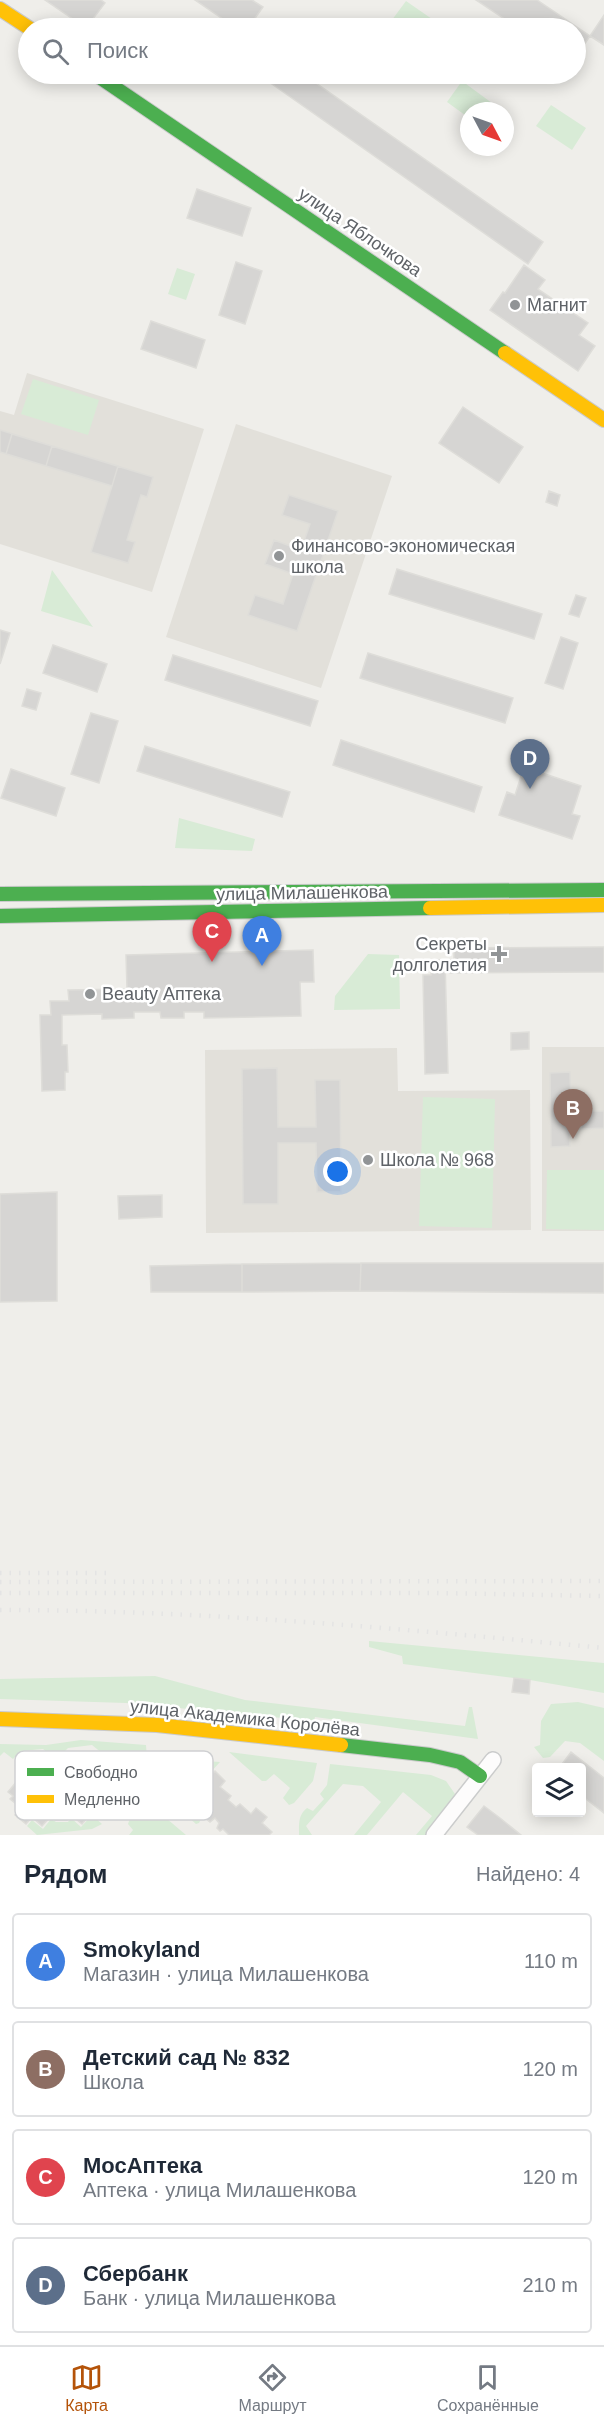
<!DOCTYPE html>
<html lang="ru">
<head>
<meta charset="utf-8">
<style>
	body { margin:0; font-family:Arial,sans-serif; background:#f6f6f7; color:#1f2937 }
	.controls { position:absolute; right:18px; bottom:18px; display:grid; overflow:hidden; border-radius:6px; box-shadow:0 3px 15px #0003 }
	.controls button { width:54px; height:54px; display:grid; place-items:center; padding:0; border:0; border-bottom:2px solid #e0e1e3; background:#fff; color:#1f2937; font:30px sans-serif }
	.compass { position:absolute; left:460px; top:102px; width:54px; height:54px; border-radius:50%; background:#fff; box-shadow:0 3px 15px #0003; rotate:131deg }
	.you { position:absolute; left:338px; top:1172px; width:21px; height:21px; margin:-15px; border:4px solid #fff; border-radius:50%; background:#1a73e8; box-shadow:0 0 0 9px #1a73e833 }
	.badge { display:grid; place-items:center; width:39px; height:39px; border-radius:50%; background:#b45309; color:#fff; font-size:20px; font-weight:700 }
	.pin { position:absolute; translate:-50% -50px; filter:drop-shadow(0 2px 3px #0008) }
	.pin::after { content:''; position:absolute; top:32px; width:21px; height:18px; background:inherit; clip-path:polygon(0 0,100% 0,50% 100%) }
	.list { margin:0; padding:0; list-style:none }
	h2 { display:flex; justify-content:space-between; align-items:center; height:78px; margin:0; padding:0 24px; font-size:26px }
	h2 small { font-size:20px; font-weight:400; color:#747a83 }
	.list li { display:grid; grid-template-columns:39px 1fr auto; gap:18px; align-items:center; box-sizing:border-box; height:96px; margin:0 12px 12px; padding:0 12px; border:2px solid #e0e1e3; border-radius:6px }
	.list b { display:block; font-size:22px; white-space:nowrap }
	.list p { margin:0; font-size:20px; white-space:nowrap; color:#747a83 }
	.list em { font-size:20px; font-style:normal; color:#747a83 }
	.icon { flex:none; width:33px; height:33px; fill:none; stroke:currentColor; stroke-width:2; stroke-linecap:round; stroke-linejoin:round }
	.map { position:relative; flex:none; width:604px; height:1835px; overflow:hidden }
	.search { position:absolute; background:#fff; box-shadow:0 3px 15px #0003; left:18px; right:18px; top:18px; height:66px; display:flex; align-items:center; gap:15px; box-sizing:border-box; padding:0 21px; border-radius:33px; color:#747a83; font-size:22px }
	.sheet { height:510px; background:#fff }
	nav { display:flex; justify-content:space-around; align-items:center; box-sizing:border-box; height:84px; border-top:2px solid #e0e1e3; background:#fff; font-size:16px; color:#747a83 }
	nav a { display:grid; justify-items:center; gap:3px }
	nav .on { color:#b45309 }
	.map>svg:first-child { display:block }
	.education { fill:#e2e0da }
	.green { fill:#d8ebd6 }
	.building { fill:#d6d5d3; stroke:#deddd9; stroke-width:1.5 }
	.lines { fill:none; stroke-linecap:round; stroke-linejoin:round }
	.street-casing { stroke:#cbcccc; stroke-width:18 }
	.fast-casing { stroke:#cacacb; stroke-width:16 }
	.slow-casing { stroke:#cacacb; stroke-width:16 }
	.street { stroke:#fdfcfc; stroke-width:15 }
	.fast { stroke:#4caf50; stroke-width:14 }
	.slow { stroke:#ffc107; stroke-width:14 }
	.rail { stroke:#e4e4e4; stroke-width:4.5; stroke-dasharray:1.5 8; stroke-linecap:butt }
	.poi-dot { fill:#919496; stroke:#fff; stroke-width:2 }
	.labels { text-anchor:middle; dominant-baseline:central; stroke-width:5; stroke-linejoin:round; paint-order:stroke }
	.street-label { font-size:18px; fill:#5f6368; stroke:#fff }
	.poi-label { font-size:18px; fill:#5f6368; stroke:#fff; text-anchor:start }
	.key { fill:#fff; stroke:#cfd0d2; stroke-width:1.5 }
	.key-label { font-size:16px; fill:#5f6368 }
</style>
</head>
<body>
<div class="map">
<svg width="604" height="1835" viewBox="0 0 604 1835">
	<rect width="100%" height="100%" fill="#efeeea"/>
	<!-- education -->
	<path class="education" d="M27 373 204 429 152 592 0 544V411L14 415Z
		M236 424 392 476 321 688 166 637Z
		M542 1047H604V1231H542Z
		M397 1048 398 1091 530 1090 531 1230 206 1233 205 1050Z"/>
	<!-- green -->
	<path class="green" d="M406 1 445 28H386Z
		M462 81 496 106 493 111H469V118L447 102Z
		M551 105 586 128 572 150 536 126Z
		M177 268 195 274 186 300 168 294Z
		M33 379 99 400 88 435 21 414Z
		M52 570 93 627 41 611Z
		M179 818 255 839 252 851 175 848Z
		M368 954 399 955 400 1009 334 1010 335 996Z
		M423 1097 495 1099 492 1228 419 1226Z
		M547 1170H604V1230L546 1229Z
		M369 1641 604 1663V1693L530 1680 403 1664 402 1656 369 1647Z
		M155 1676 245 1700 465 1726 469 1707H472L478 1739 315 1717 314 1721 126 1703 0 1699V1679Z
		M578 1702 604 1708V1761L580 1743 565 1741 550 1757 543 1758 534 1747 540 1745 541 1721 551 1704Z
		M81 1740 146 1745 147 1758H142L141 1769H146L145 1777 141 1782 136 1783 133 1777 139 1768 123 1755 113 1762 92 1745 68 1748 62 1754 50 1755 43 1749 21 1751 13 1759 4 1752 0 1756V1744L46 1745Z
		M229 1752 317 1763 313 1781 294 1803 289 1805 283 1798 290 1788 274 1774 266 1781H262Z
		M164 1758 220 1762 209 1774 199 1765 195 1769 191 1766 165 1796 162 1790Z
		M330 1764 431 1775 446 1781 455 1794 450 1804 426 1835H416L432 1816 403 1792 367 1835H354L381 1802 363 1786 343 1784 306 1826 312 1835H299C299 1824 298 1815 307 1808L313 1811 324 1799 320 1794 327 1785Z
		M173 1795 185 1805 188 1802 203 1815 199 1823 196 1824 168 1799Z
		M153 1807 186 1835H129L133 1830 128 1824 130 1818 137 1815 143 1818Z
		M92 1815 102 1824 92 1829 37 1835 27 1826 32 1820 43 1829 51 1819 56 1822H68L71 1818 81 1827Z"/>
	<!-- building -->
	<path class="building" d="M45 0H101L105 3 86 28Z
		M195 0H252L263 7 248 28H236Z
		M476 0H537L590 36 576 57V28H518Z
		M604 15V45L590 36Z
		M260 74H303L543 242 528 264 259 75Z
		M197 189 251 208 242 236 187 218Z
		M236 262 262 271 245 324 219 315Z
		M524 265 545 280 538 289 588 323 579 335 595 346 578 371 490 310 503 292 505 293Z
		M151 321 205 340 196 368 141 349Z
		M463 407 523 447 499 483 439 443Z
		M0 430 52 446 46 466 0 452Z
		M12 434 118 466 112 486 6 454Z
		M52 446 153 477 147 497 141 495 127 540 135 542 128 563 91 552 112 486 46 466Z
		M549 491 560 495 557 506 546 502Z
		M289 495 338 511 297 631 248 615 255 595 283 604 293 574 265 564 274 540 301 550 310 524 282 515Z
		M397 569 542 614 534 639 389 594Z
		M576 595 586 598 579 617 569 614Z
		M0 630 10 633 0 664Z
		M561 637 578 643 563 689 545 683Z
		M53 645 107 664 97 692 43 673Z
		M368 653 513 698 505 723 360 678Z
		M173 655 318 701 310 726 165 680Z
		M27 689 41 693 36 710 22 706Z
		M91 713 118 721 99 783 71 774Z
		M341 740 482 787 474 812 333 765Z
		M145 746 290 792 282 817 137 771Z
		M524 767 581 786 572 814 580 816 572 839 499 815 507 792 515 795Z
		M11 769 65 788 56 816 1 798Z
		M599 947H604V972L445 973V960H454V948Z
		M313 950 314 982H300L301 1016 204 1018V1012H184V1018H161L160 1012H134V1018L102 1019V1014L62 1015V1045H67L68 1072H65V1090L42 1091 40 1015H51L50 1001H69L68 990 127 989 126 955Z
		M432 960H445L448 1073 425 1074 423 975H431Z
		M529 1032V1049L511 1050V1033Z
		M277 1068 278 1127H316L315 1080H340L341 1192H317L316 1143H278V1204H243L242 1069Z
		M570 1072 571 1111H604V1128L581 1129V1119H570V1146L551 1147 550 1073Z
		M57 1192V1301L0 1302V1194Z
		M162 1195V1217L119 1219 118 1196Z
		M361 1263H604V1293L360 1291Z
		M361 1263 360 1291 242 1292V1264Z
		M242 1264V1292H151L150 1266Z
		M514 1678 530 1680 529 1694 512 1692Z
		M571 1752 604 1778V1813L582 1796V1768H559Z
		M199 1768 209 1777 215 1771 225 1781 220 1787 231 1796 228 1800 236 1807 240 1804 251 1814 256 1808 267 1817 262 1823 272 1832 269 1835H229L223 1829 220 1831 217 1828 219 1823 215 1818 210 1822 205 1818 206 1815 190 1800 177 1793 179 1788 176 1786 191 1769 195 1772Z
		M93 1770 110 1784 106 1789 109 1793 100 1803 106 1809 99 1818 92 1812 82 1824 71 1815 67 1820H55L51 1816 42 1826 32 1817 26 1824 15 1815 21 1808 10 1799 13 1796 8 1792 22 1775 27 1779 31 1775 55 1796 56 1794 62 1799 65 1795 68 1797 85 1777 83 1775 87 1771 90 1773Z
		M484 1806 500 1818 521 1835H478L467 1827Z"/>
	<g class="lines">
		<!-- street casing -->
		<g class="street-casing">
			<path id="street" d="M434 1835 493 1760"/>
		</g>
		<!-- fast casing -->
		<g class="fast-casing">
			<path id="fast" d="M95 74 505 353
				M0 894 604 890
				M0 916 430 908
				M341 1745 430 1755 460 1762 480 1776"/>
		</g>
		<!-- slow casing -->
		<g class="slow-casing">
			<path id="slow" d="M0 9 29 28
				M505 353 604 420
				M430 908 604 905
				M0 1719 157 1725 341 1745"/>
		</g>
		<!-- street -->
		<use href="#street" class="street"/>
		<!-- fast -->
		<use href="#fast" class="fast"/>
		<!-- slow -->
		<use href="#slow" class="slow"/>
		<!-- rail -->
		<path class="rail" d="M0 1573H109
			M0 1582 604 1581
			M0 1593H436L604 1596
			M0 1610C202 1610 403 1629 604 1648"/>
	</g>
	<!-- markers -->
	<g class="poi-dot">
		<circle cx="515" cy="305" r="6"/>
		<circle cx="279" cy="556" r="6"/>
		<path d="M496 945h6v6h6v6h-6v6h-6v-6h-6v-6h6z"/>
		<circle cx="90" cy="994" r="6"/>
		<circle cx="368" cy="1160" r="6"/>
	</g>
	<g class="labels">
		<!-- street labels -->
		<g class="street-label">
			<text transform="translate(360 232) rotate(34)">улица Яблочкова</text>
			<text transform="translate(302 893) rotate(-1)">улица Милашенкова</text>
			<text transform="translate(245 1718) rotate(6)">улица Академика Королёва</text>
		</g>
		<!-- poi labels -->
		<g class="poi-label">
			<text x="527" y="305">Магнит</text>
			<text x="291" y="546">Финансово-экономическая<tspan x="291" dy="21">школа</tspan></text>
			<text x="487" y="944" text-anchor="end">Секреты<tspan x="487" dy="21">долголетия</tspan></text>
			<text x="102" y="994">Beauty Аптека</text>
			<text x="380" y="1160">Школа № 968</text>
		</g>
	</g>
	<!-- legend -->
	<rect x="15" y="1751" width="198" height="69" rx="9" class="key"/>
	<rect x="27" y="1768" width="27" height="8" fill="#4caf50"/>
	<rect x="27" y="1795" width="27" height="8" fill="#ffc107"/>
	<g class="key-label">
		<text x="64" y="1778">Свободно</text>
		<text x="64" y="1805">Медленно</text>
	</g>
</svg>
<div class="controls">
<button><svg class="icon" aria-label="layers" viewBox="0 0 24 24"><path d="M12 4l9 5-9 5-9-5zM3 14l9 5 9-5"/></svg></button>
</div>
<svg class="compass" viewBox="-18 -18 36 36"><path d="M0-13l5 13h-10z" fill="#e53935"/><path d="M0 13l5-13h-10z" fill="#747a83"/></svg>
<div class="you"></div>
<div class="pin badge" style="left:262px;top:966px;background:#3f7fe0">A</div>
<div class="pin badge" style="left:573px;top:1139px;background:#8d6e63">B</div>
<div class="pin badge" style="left:212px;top:962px;background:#e0444e">C</div>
<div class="pin badge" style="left:530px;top:789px;background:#5c6f8a">D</div>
<div class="search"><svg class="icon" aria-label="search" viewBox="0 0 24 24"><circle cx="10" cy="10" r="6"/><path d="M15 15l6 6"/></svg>Поиск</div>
</div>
<section class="sheet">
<h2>Рядом<small>Найдено: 4</small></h2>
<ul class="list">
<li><span class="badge" style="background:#3f7fe0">A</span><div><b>Smokyland</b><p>Магазин · улица Милашенкова</p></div><em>110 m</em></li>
<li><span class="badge" style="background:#8d6e63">B</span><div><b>Детский сад № 832</b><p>Школа</p></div><em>120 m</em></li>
<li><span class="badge" style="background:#e0444e">C</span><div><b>МосАптека</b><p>Аптека · улица Милашенкова</p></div><em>120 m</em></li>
<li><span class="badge" style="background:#5c6f8a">D</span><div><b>Сбербанк</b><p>Банк · улица Милашенкова</p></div><em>210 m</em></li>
</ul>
</section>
<nav>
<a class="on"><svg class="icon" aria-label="map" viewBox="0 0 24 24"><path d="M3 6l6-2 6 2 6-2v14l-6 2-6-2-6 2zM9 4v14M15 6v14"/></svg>Карта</a>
<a><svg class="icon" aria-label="directions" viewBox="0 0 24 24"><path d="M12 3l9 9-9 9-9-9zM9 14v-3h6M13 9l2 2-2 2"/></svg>Маршрут</a>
<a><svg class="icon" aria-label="saved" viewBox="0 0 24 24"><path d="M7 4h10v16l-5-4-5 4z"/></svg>Сохранённые</a>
</nav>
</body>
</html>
